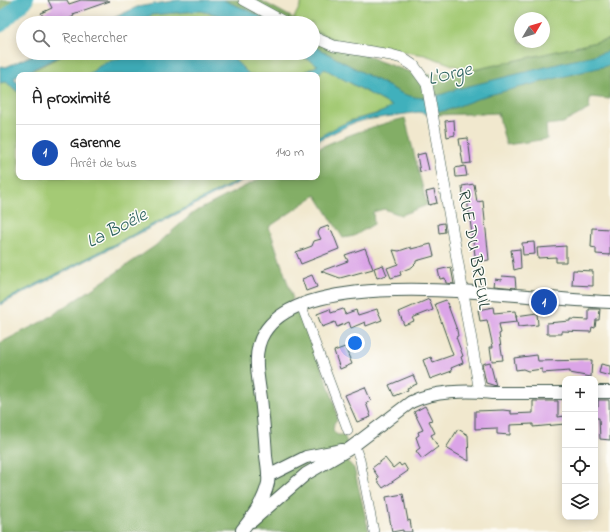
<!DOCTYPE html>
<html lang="fr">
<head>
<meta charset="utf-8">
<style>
	body { margin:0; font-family:"Indie Flower",sans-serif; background:#f2f2f2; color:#222 }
	.controls { position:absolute; right:12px; bottom:12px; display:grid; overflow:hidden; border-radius:8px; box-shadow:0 2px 10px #0003 }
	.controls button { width:36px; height:36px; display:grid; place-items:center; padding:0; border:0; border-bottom:1px solid #e0e0e0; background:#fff; color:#222; font:20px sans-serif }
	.compass { position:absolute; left:514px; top:12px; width:36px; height:36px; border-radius:50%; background:#fff; box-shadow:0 2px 10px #0003; rotate:52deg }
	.you { position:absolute; left:355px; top:343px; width:14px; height:14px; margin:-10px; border:3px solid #fff; border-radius:50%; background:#1a73e8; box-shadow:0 0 0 6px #1a73e833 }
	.badge { display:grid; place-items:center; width:26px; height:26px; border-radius:50%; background:#7c3aed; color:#fff; font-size:13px; font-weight:700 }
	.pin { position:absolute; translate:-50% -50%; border:2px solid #fff; box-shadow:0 1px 4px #0006 }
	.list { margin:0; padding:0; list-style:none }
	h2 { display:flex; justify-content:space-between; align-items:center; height:52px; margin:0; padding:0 16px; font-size:17px }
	h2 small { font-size:13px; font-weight:400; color:#767676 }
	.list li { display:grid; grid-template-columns:26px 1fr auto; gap:12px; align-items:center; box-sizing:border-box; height:56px; padding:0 16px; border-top:1px solid #e0e0e0 }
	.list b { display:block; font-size:15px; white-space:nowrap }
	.list p { margin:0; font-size:13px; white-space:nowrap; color:#767676 }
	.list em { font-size:13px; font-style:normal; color:#767676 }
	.icon { flex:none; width:22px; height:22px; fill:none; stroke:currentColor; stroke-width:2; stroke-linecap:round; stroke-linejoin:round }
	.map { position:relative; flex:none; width:610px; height:532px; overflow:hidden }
	.search { position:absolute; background:#fff; box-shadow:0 2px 10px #0003; left:16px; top:16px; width:304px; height:44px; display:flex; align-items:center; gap:10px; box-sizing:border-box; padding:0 14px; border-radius:22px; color:#767676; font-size:15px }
	.panel { position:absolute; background:#fff; box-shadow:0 2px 10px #0003; left:16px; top:72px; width:304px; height:108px; border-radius:8px }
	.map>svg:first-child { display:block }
	.green { fill:#a4ca75; stroke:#628454; fill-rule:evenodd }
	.forest { fill:#83ae66; stroke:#51764d }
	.water { fill:#41b0bc; stroke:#307678 }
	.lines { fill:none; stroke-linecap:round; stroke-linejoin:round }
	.river { stroke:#41b0bc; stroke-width:17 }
	.building { fill:#dba5e7 }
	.minor-casing { stroke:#3e574b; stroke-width:10 }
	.tertiary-casing { stroke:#3e574b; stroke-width:12 }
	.secondary-casing { stroke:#3e574b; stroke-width:14 }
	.minor { stroke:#fff; stroke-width:9 }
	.tertiary { stroke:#fff; stroke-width:11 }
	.secondary { stroke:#fff; stroke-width:12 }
	.labels { text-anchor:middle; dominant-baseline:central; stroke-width:3; stroke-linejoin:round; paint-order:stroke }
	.street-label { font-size:18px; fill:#1f3d34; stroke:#fdfcf7 }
	.water-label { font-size:19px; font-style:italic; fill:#29605d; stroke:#fdfcf7 }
</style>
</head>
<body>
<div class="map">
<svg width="610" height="532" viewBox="0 0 610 532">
	<rect width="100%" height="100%" fill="#fdfcf7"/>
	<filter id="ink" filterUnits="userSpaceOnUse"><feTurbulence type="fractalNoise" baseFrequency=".025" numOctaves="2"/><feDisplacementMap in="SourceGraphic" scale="8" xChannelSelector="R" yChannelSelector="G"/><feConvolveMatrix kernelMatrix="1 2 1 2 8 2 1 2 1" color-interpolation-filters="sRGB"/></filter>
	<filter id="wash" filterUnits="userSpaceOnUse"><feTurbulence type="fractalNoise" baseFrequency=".012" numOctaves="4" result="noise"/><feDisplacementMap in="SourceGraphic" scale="16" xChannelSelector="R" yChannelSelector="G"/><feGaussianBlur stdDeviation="0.9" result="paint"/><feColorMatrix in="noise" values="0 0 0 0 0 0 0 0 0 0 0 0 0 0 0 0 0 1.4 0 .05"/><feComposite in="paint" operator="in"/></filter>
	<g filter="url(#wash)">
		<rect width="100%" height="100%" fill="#f1e8ce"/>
		<!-- green -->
		<path class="green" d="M303 0H610V39L469 71 425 55 332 40 313 29V23H302L294 18ZM520 18H544V42H520Z
			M199 11 219 15 237 23H134L152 15Z
			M67 53H146L95 69 89 75H24Z
			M228 53H296L319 65 297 75H250Z
			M325 69 392 106 387 111 349 121 317 138V75H315Z
			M6 82 19 93V177H245L0 303V83Z"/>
		<!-- forest -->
		<path class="forest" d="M0 0H22L0 20Z
			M223 0H260L302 23H272L252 12Z
			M313 29 379 61 418 75 470 71 610 39V99L590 97 589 109 563 123 546 125 547 139 506 145 498 113 432 115 423 99 412 98 401 93 313 46Z
			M405 118 427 205 401 215 384 209 373 212 374 224 354 236 343 238 316 195 269 227 293 299 289 303 292 313 297 312 300 315C308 337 338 401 337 420L334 423 333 430 337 435H344L347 443 344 458 354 468 369 532H0V343L45 320 95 287 155 246 193 213 263 177H317V149C346 135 374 126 405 118Z"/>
		<!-- water -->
		<path class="water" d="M178 0H223L252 12 272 23H237L219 15 199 11 152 15 134 23H103L137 7Z
			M313 46 401 93C424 102 435 97 457 89L610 51V65L485 96 448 110 427 114 419 112 365 120 353 123 317 141V138C328 132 339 125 351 121 365 116 381 115 392 106L325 69 315 75H297L306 72 318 65 296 53H313Z
			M37 53H67L14 78 19 83V93L6 82 0 83V66L6 67Z
			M146 53H228L250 75H89C104 58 125 58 146 53Z
			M245 177H249L0 305V303Z"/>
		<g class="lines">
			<!-- river -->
			<path class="river" d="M0 24 25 0"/>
		</g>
		<g id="blocks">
			<!-- building -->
			<path class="building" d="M48 0H67L69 4 81 0 110 1 73 14 74 16 61 23H47L41 13 52 8Z
				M454 120 455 135 447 137 445 121Z
				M468 138 471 163 463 164 459 139Z
				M425 153 429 170 420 172 417 155Z
				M465 166 467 176 456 177 455 168Z
				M474 184 477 202 483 201 489 260 476 262 467 199 463 194 462 186Z
				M434 190 437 203 429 205 426 192Z
				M444 223 445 232 439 233 438 224Z
				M328 226 329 230 332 231 339 249 301 264 296 252 312 246 314 241 321 239 318 233 320 229Z
				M592 228 610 229V255L596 254V248L591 247Z
				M534 242 535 254 523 255 522 243Z
				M431 244 434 256 416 261V263L412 267 400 272 401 275 391 278 387 268 398 264 393 250 399 251 411 247V249Z
				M566 246V262H556V257L538 258 537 248Z
				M365 248 373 269 340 278 321 271 348 261 345 255Z
				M520 249 521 268 514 270 511 250Z
				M383 265 387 275 377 278 374 268Z
				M451 267 454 284 446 283 445 278 440 279 438 270Z
				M573 270 593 271V286L572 285Z
				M312 275 317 287 306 291 302 279Z
				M502 276 515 277 516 288 494 286 495 279 501 280Z
				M429 299 433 310 412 318 414 321 404 325 399 312Z
				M446 300 457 330 458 336 456 337 463 356 461 357 463 363 451 368 452 371 430 379 423 360 431 357 433 362 453 355 435 304Z
				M493 307 494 313 515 311 517 322 499 324 501 333 499 334 503 360 492 361 490 347H493L488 324 487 320 480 321 478 310Z
				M330 309 331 313 343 309 345 314 356 310 358 315 377 309 382 320 366 326 365 322 351 328 349 322 337 327 335 322 322 327 317 314Z
				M589 309H600L599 320H596L595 328 592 327 591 332 562 331V334H547V323L570 321V319L589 320Z
				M537 313 538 325 518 327 516 316Z
				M345 347 352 364 340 369 334 351Z
				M537 355 538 361 592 360 591 377 570 373V371L542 373V369L528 371 523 369 516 370 514 358Z
				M490 362 496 386 486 383 482 364Z
				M601 364 610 366V376L599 373Z
				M413 375 417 384 407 388 408 390 394 396 389 385Z
				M365 387 371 401 366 403 371 417 357 422 345 395Z
				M598 400H609L610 440 600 439 599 418H595V407H598Z
				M533 401H558V417L565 416V424L533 427V424L510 425V435L497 434V428L475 429V411L503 410 511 411V414L533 413Z
				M425 406 432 420 429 421 435 433 431 435 438 447 422 459 416 451 420 448 416 437 419 435 418 432 423 430 414 412Z
				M458 429 468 435 469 461 446 448Z
				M385 458 393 468 399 463 401 466 404 464 408 471 383 488 377 480 379 478 372 468Z
				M403 494 408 521 410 520 412 532H403V530L392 532 386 497Z"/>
		</g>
	</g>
	<g filter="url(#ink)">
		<use href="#blocks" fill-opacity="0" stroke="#3e574b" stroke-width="1"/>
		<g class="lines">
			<!-- minor casing -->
			<g class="minor-casing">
				<path id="minor" d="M301 305 348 431
					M354 444 360 460 374 532"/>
			</g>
			<!-- tertiary casing -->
			<g class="tertiary-casing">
				<path id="tertiary" d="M244 0 286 23
					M313 37 334 46 391 55 402 58 414 66 427 84 480 392"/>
			</g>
			<!-- secondary casing -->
			<g class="secondary-casing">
				<path id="secondary" d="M595 392H610
					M268 476 306 457 342 450
					M252 521 306 474 349 449 411 402C433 391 467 390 492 393H565
					M242 530C253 516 264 501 268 483 269 474 267 464 266 456 265 436 263 417 261 398 258 377 252 352 264 333 307 260 535 301 610 302"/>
			</g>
			<!-- minor -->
			<use href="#minor" class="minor"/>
			<!-- tertiary -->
			<use href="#tertiary" class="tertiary"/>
			<!-- secondary -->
			<use href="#secondary" class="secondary"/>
		</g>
	</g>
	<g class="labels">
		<!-- street labels -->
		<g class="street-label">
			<text transform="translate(473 250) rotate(80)">RUE DU BREUIL</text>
		</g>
		<!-- water labels -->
		<g class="water-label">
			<text transform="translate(450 75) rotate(-14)">L'Orge</text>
			<text transform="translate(117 229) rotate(-27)">La Boële</text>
		</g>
	</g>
</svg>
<div class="controls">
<button>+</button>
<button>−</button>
<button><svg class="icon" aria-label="locate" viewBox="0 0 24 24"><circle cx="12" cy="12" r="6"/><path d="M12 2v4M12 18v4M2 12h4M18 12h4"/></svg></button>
<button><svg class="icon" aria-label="layers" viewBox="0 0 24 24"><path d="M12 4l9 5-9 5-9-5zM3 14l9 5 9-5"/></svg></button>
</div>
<svg class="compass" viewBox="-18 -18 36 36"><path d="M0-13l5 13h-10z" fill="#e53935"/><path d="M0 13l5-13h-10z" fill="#767676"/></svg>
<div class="you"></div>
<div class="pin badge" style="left:544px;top:302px;background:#1a4fb4">1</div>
<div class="search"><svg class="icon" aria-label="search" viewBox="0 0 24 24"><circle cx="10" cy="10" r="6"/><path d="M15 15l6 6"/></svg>Rechercher</div>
<section class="panel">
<h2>À proximité<small></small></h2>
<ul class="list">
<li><span class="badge" style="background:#1a4fb4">1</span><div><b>Garenne</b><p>Arrêt de bus</p></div><em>140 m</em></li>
</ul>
</section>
</div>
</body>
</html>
